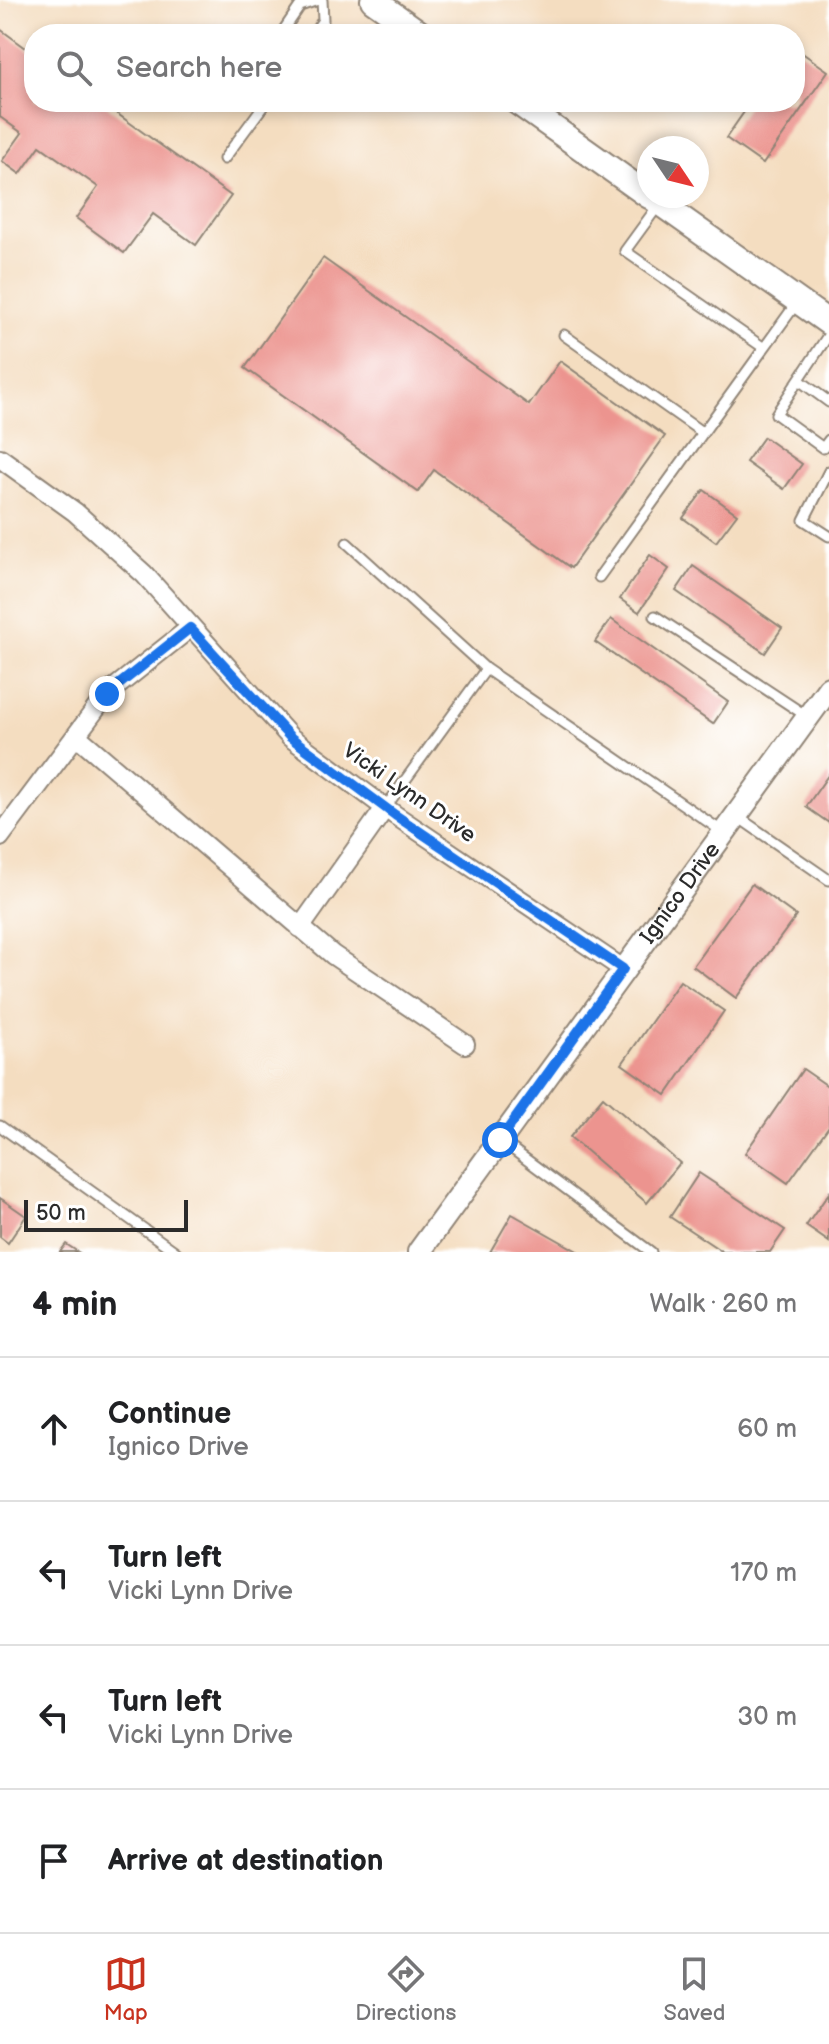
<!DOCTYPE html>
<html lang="en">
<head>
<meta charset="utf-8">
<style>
	body { margin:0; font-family:"Balsamiq Sans",sans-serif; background:#f6f6f6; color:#202124 }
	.compass { position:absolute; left:637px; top:136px; width:72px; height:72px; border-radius:50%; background:#fff; box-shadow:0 4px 12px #0003; rotate:125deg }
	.scale { position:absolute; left:24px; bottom:20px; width:164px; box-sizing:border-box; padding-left:8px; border:4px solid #2b2b2b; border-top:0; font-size:22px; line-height:28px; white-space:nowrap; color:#2b2b2b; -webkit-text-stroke:6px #fff; paint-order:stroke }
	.stop { position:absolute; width:24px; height:24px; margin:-18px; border:6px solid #1a73e8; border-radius:50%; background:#fff }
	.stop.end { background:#1a73e8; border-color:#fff; box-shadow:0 2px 8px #0008 }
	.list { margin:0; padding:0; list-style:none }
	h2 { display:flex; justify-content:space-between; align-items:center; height:104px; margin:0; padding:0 32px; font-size:34px }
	h2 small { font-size:26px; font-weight:400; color:#757577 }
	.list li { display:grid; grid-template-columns:52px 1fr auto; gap:24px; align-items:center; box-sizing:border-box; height:144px; padding:0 32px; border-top:2px solid #e0e0e0 }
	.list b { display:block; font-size:30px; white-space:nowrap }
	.list p { margin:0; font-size:26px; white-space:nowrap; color:#757577 }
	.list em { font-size:26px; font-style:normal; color:#757577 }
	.icon { flex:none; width:44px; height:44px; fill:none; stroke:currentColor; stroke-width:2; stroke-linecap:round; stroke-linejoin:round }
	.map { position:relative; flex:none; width:829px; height:1252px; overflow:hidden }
	.search { position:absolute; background:#fff; box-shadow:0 4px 12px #0003; left:24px; right:24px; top:24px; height:88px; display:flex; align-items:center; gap:20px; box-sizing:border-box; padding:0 28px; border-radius:32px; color:#757577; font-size:30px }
	.sheet { height:680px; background:#fff }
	nav { display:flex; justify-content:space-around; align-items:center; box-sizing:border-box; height:112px; border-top:2px solid #e0e0e0; background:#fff; font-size:22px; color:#757577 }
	nav a { display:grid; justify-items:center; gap:4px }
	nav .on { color:#c8321e }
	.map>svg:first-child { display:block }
	.building { fill:#ec948f }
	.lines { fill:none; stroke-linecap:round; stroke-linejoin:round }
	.service-casing { stroke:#908476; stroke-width:13 }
	.minor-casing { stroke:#908476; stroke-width:22 }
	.tertiary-casing { stroke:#908476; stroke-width:26 }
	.secondary-casing { stroke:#908476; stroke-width:28 }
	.service { stroke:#fff; stroke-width:9 }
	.minor { stroke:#fff; stroke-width:18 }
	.tertiary { stroke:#fff; stroke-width:22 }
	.secondary { stroke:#fff; stroke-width:24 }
	.route { stroke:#1a73e8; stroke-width:10 }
	.labels { text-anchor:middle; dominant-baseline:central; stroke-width:6; stroke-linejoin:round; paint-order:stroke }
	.street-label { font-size:22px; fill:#2b2b2b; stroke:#fff }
</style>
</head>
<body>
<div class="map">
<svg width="829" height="1252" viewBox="0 0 829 1252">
	<rect width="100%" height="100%" fill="#fff"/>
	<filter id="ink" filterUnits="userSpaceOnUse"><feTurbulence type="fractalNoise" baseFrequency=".0125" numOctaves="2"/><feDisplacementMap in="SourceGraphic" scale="16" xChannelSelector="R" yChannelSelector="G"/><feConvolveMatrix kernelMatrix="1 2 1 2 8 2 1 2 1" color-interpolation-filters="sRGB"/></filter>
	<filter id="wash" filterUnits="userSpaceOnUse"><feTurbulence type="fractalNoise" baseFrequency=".006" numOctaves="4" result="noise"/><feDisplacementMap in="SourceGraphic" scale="32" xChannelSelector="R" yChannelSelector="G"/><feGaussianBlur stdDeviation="1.8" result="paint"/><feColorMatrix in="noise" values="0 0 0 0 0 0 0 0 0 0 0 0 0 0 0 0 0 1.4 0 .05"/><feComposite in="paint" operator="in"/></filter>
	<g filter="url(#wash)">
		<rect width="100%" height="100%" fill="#f4ddc0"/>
		<g id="blocks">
			<!-- building -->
			<path class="building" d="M0 29 34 54V102H101L231 196 196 245 153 214 124 253 76 218 98 187 40 146 20 174 2 161 22 133 0 117Z
				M795 48 828 71 763 164 726 138 751 102H795Z
				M323 258 529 405 560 361 665 436 571 568 434 470 418 492 245 368Z
				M764 437 802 464 784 489 746 462Z
				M704 490 737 514 716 542 683 518Z
				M650 555 669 569 639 612 620 599Z
				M693 566 782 628 765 653 676 591Z
				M611 619 728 702 713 724 595 642Z
				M829 774V823L806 807Z
				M752 884 796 916 736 998 693 966Z
				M680 981 724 1011 666 1095 622 1064Z
				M803 1069 829 1087V1126L788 1183 745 1153Z
				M603 1097 680 1163 647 1203 570 1137Z
				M699 1173 785 1230 770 1252H723L670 1217Z
				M829 1193V1242L806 1226Z
				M0 1198 26 1216 8 1243 0 1237Z
				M512 1214 579 1252H490Z
				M66 1244 78 1252H60Z"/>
		</g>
	</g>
	<g filter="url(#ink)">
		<use href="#blocks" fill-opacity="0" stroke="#908476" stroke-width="2"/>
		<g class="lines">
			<!-- service casing -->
			<g class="service-casing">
				<path id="service" d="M281 34 300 6 318 0
					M313 34 323 20 322 0
					M224 159 266 102
					M660 203 625 251 764 348
					M829 334 776 414 823 448 829 440
					M564 335 703 433
					M799 380 829 402
					M829 471 804 520 829 536
					M347 543 486 669 723 832
					M599 577 798 301
					M655 616 808 717
					M385 808 486 669
					M738 817 829 880
					M0 1126 176 1252
					M500 1140 651 1252"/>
			</g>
			<!-- minor casing -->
			<g class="minor-casing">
				<path id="minor" d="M0 458 75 512 144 574 290 737 395 815 623 969
					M77 736 333 955 465 1044
					M0 837 107 694 190 628
					M300 928 385 808"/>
			</g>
			<!-- tertiary casing -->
			<g class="tertiary-casing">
				<g id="tertiary">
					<path id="s1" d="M419 1252 829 688"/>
				</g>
			</g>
			<!-- secondary casing -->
			<g class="secondary-casing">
				<path id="secondary" d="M373 0 421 34
					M517 102 649 196
					M650 196 829 323"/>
			</g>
			<!-- service -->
			<use href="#service" class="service"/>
			<!-- minor -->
			<use href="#minor" class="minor"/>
			<!-- tertiary -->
			<use href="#tertiary" class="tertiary"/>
			<!-- secondary -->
			<use href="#secondary" class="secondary"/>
		</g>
	</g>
	<g class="lines" filter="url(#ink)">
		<!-- route -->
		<path class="route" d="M107 694 190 628 290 737 395 815 623 969 500 1140"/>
	</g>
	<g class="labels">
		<!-- street labels -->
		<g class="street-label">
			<text transform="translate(409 793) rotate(35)">Vicki Lynn Drive</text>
			<text stroke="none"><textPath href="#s1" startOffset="444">Ignico Drive</textPath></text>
		</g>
	</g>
</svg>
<svg class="compass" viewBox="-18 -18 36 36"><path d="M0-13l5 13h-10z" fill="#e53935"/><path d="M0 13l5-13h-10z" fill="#757577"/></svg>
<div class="scale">50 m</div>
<div class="stop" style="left:500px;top:1140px"></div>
<div class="stop end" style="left:107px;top:694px"></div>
<div class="search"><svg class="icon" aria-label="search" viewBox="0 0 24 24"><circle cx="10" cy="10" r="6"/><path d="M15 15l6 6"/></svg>Search here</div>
</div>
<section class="sheet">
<h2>4 min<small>Walk · 260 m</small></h2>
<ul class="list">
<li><svg class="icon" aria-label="ahead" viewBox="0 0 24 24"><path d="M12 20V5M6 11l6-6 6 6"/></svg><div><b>Continue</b><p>Ignico Drive</p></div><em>60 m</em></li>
<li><svg class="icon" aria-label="left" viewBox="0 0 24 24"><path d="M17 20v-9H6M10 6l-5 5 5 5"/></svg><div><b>Turn left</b><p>Vicki Lynn Drive</p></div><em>170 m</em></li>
<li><svg class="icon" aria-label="left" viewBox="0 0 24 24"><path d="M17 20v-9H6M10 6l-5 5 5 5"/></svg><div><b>Turn left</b><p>Vicki Lynn Drive</p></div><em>30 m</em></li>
<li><svg class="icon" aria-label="arrive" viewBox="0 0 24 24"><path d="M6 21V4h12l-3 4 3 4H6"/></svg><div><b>Arrive at destination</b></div></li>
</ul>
</section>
<nav>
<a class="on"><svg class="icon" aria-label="map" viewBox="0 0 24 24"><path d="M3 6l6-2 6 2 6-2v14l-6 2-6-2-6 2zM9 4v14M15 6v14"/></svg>Map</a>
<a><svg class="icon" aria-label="directions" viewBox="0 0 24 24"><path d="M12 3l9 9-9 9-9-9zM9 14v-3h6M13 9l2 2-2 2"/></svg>Directions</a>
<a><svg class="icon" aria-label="saved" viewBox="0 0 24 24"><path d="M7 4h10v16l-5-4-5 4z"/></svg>Saved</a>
</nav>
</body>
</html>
